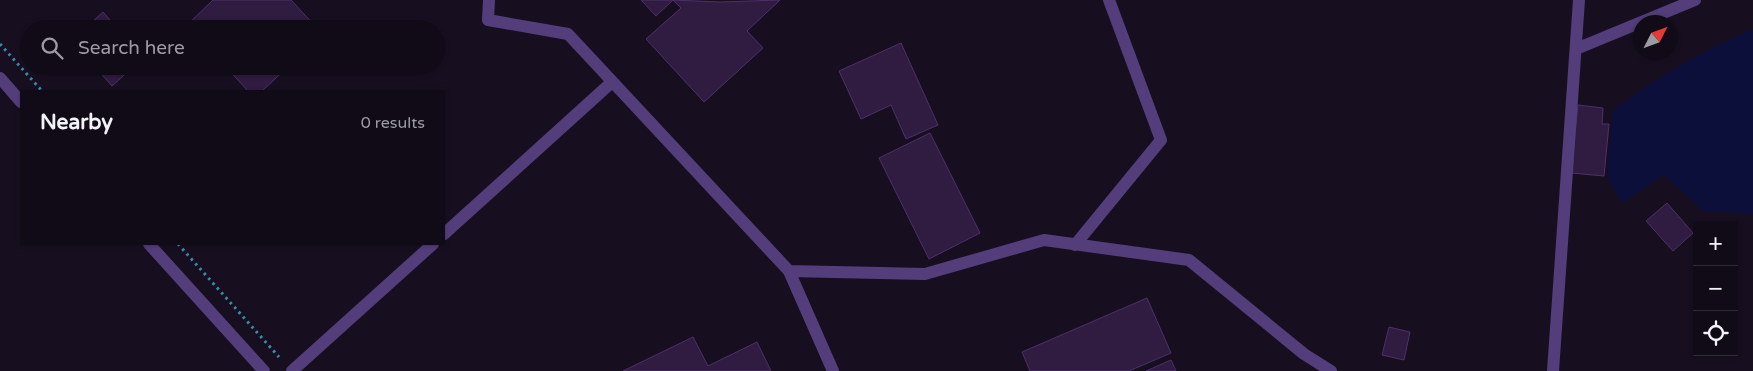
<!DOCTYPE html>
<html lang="en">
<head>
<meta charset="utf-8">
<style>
	body { margin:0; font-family:"Varela Round",sans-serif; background:#1e1925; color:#f1f3f6 }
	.controls { position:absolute; right:15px; bottom:15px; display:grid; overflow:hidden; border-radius:0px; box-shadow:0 1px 4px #0004 }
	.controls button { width:45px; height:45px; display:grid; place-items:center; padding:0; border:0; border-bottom:1px solid #302b37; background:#110b18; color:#f1f3f6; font:25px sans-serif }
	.compass { position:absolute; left:1633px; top:15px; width:45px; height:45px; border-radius:50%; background:#110b18; box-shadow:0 1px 4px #0004; rotate:48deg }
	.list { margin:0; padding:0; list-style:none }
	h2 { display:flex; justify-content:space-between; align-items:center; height:65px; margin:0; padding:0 20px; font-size:21px }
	h2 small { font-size:16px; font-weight:400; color:#9c9ba2 }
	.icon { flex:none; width:28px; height:28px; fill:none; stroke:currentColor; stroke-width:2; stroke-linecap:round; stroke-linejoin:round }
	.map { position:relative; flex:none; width:1753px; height:371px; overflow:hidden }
	.search { position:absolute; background:#110b18; box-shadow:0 1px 4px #0004; left:20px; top:20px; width:425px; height:55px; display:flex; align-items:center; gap:12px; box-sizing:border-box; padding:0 18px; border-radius:28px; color:#9c9ba2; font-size:19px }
	.panel { position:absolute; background:#110b18; box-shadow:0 1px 4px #0004; left:20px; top:90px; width:425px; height:155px; border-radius:0px }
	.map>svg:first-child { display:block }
	.water { fill:#0d0f3b }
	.building { fill:#2f1c40; stroke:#4e306a }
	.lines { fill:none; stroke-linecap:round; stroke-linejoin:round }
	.path { stroke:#378ba9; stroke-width:3; stroke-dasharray:2.5 4; stroke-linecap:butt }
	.minor { stroke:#543d7b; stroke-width:12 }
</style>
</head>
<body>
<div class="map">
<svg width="1753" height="371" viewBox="0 0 1753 371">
	<rect width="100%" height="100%" fill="#170f20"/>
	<!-- water -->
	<path class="water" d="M1753 29V214L1703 211 1664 175 1622 203 1607 177 1613 110C1657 77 1703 50 1753 29Z"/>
	<!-- building -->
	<path class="building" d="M213 0H291L318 29H190L187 25Z
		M641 0H673L656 16Z
		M673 0 720 2 780 0 747 31 763 48 704 102 646 39 681 8Z
		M103 12 118 29H84Z
		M901 43 938 125 906 139 891 105 861 119 839 71Z
		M94 66H134L112 86Z
		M225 66H289L262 91H248Z
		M1578 105 1603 108 1602 124H1609L1604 176 1571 173Z
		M930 133 980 233 929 259 879 158Z
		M1667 203 1693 233 1673 251 1646 221Z
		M1147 298 1171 353 1129 371H1030L1022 352Z
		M1389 327 1410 332 1404 360 1382 355Z
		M693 337 708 366 757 342 771 371H623Z
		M1171 360 1176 371H1146Z"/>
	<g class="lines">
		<!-- path -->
		<path class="path" d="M0 44 42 91
			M178 244 279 357"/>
		<!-- minor -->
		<path class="minor" d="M489 0 488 20 568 34 789 271 925 274 1044 240 1189 260 1304 354 1331 371
			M1576 49 1695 0
			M0 78 21 102
			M444 234 612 82
			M149 244 264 371
			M1075 245 1161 140 1109 0
			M789 271 833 371
			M292 371 433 244
			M1553 371 1579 0"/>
	</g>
</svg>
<div class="controls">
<button>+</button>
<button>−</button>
<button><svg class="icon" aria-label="locate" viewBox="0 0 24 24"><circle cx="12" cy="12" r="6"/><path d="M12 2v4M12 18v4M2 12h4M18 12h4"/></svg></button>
</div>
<svg class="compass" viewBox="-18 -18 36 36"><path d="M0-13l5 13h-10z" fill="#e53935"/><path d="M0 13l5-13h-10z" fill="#9c9ba2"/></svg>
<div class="search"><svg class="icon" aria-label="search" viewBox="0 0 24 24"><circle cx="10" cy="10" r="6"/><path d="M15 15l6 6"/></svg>Search here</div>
<section class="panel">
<h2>Nearby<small>0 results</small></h2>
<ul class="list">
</ul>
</section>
</div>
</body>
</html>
